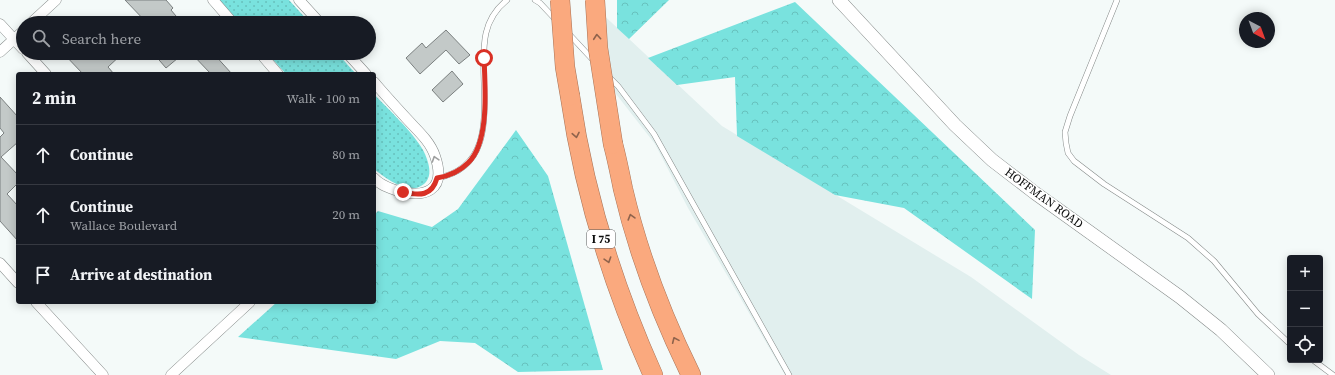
<!DOCTYPE html>
<html lang="en">
<head>
<meta charset="utf-8">
<style>
	body { margin:0; font-family:"Source Serif 4",serif; background:#242831; color:#f1f3f6 }
	.controls { position:absolute; right:12px; bottom:12px; display:grid; overflow:hidden; border-radius:4px; box-shadow:0 2px 10px #0003 }
	.controls button { width:36px; height:36px; display:grid; place-items:center; padding:0; border:0; border-bottom:1px solid #363941; background:#171b24; color:#f1f3f6; font:20px sans-serif }
	.compass { position:absolute; left:1239px; top:12px; width:36px; height:36px; border-radius:50%; background:#171b24; box-shadow:0 2px 10px #0003; rotate:139deg }
	.stop { position:absolute; width:12px; height:12px; margin:-9px; border:3px solid #d93025; border-radius:50%; background:#fff }
	.stop.end { background:#d93025; border-color:#fff; box-shadow:0 1px 4px #0008 }
	.list { margin:0; padding:0; list-style:none }
	h2 { display:flex; justify-content:space-between; align-items:center; height:52px; margin:0; padding:0 16px; font-size:17px }
	h2 small { font-size:13px; font-weight:400; color:#9ea1a6 }
	.list li { display:grid; grid-template-columns:26px 1fr auto; gap:12px; align-items:center; box-sizing:border-box; height:60px; padding:0 16px; border-top:1px solid #363941 }
	.list b { display:block; font-size:15px; white-space:nowrap }
	.list p { margin:0; font-size:13px; white-space:nowrap; color:#9ea1a6 }
	.list em { font-size:13px; font-style:normal; color:#9ea1a6 }
	.icon { flex:none; width:22px; height:22px; fill:none; stroke:currentColor; stroke-width:2; stroke-linecap:round; stroke-linejoin:round }
	.map { position:relative; flex:none; width:1335px; height:375px; overflow:hidden }
	.search { position:absolute; background:#171b24; box-shadow:0 2px 10px #0003; left:16px; top:16px; width:360px; height:44px; display:flex; align-items:center; gap:10px; box-sizing:border-box; padding:0 14px; border-radius:22px; color:#9ea1a6; font-size:15px }
	.panel { position:absolute; background:#171b24; box-shadow:0 2px 10px #0003; left:16px; top:72px; width:360px; height:232px; border-radius:4px }
	.map>svg:first-child { display:block }
	.built { fill:#e1efee }
	.grass { fill:url(#grass-dots) }
	.forest { fill:url(#forest-crowns) }
	.building { fill:#c3c9c8; stroke:#7b8080 }
	.lines { fill:none; stroke-linecap:round; stroke-linejoin:round }
	.service-casing { stroke:#848988; stroke-width:6 }
	.minor-casing { stroke:#848988; stroke-width:11 }
	.tertiary-casing { stroke:#848988; stroke-width:14 }
	.motorway-casing { stroke:#a77357; stroke-width:20 }
	.service { stroke:#fff; stroke-width:5 }
	.minor { stroke:#fff; stroke-width:10 }
	.tertiary { stroke:#fff; stroke-width:13 }
	.motorway { stroke:#faa97e; stroke-width:19 }
	.motorway-bridge-casing { stroke:#a77357; stroke-width:20; stroke-linecap:butt }
	.motorway-bridge { stroke:#faa97e; stroke-width:19 }
	.oneway { stroke:#8f634c }
	.oneway2 { stroke:#9e9f9f }
	.route { stroke:#d93025; stroke-width:5 }
	.labels { text-anchor:middle; dominant-baseline:central; stroke-width:3; stroke-linejoin:round; paint-order:stroke }
	.shield { fill:#fff; stroke:#565656; stroke-width:1 }
	.shield-label { font-size:11px; font-weight:bold; fill:#0d0e0e }
	.street-label { font-size:12px; fill:#0d0e0e; stroke:#fff }
</style>
</head>
<body>
<div class="map">
<svg width="1335" height="375" viewBox="0 0 1335 375">
	<defs>
		<pattern id="grass-dots" width="8" height="8" patternUnits="userSpaceOnUse"><rect width="8" height="8" fill="#79e2de"/><path d="M2 2h.1M6 6h.1" fill="none" stroke="#67c1bd" stroke-width="1.8" stroke-linecap="round"/></pattern>
		<pattern id="forest-crowns" width="20" height="18" patternUnits="userSpaceOnUse"><rect width="20" height="18" fill="#79e2de"/><path d="M2 6a3 3 0 1 1 6 0M12 15a3 3 0 1 1 6 0" fill="none" stroke="#67c1bd"/></pattern>
	</defs>
	<rect width="100%" height="100%" fill="#f4faf9"/>
	<!-- built -->
	<path class="built" d="M596 8 722 126 971 277 1079 355 1111 375H785L688 208 655 144 602 76Z"/>
	<!-- grass -->
	<path class="grass" d="M219 0H289L310 23H240Z
		M267 53H337L356 74H286Z
		M374 94C388 109 413 132 423 150 428 160 434 175 424 184 421 186 418 188 415 188 400 189 385 178 374 169Z"/>
	<!-- forest -->
	<path class="forest" d="M617 0H669L629 39 617 28Z
		M795 2 1035 230 1032 299 904 208 835 195 737 136 735 77 677 85 648 58Z
		M516 130 548 176 603 370 518 372 475 343 440 341 396 359 238 337 277 302H374V215L378 211 432 227 458 209Z"/>
	<!-- building -->
	<path class="building" d="M125 0H166L173 8 171 10 176 16 168 23H147Z
		M446 30 470 55 459 64 446 50 420 74 406 58 422 43 426 48Z
		M63 53H123L108 67 114 74H83Z
		M153 53H184L166 68Z
		M191 53H213L232 74H211Z
		M452 71 463 84 443 102 432 90Z
		M0 97 18 117V142L1 157 18 175V183L7 194 18 206V241L0 221V137L4 133 0 128Z"/>
	<g class="lines">
		<!-- service casing -->
		<g class="service-casing">
			<path id="service" d="M535 0 540 3 556 20
				M1117 0 1070 116 1065 132 1066 143 1068 153 1074 161 1104 184 1188 238 1214 261 1258 314 1290 344
				M568 33 594 61
				M609 77 618 86 654 134 789 375
				M437 178C508 165 475 80 486 33 489 20 497 8 507 0
				M1313 360 1333 375"/>
		</g>
		<!-- minor casing -->
		<g class="minor-casing">
			<path id="minor" d="M213 0 233 23
				M299 0 320 23
				M31 23 56 0
				M0 24 23 49
				M0 52 23 31
				M27 53 46 74
				M260 53 278 74
				M347 53 366 74
				M374 82C385 95 396 107 407 119 417 130 430 141 435 156 447 191 425 199 395 190 387 187 380 185 374 178
				M0 263 18 283
				M36 302 103 375
				M171 375 250 302"/>
		</g>
		<!-- tertiary casing -->
		<g class="tertiary-casing">
			<path id="tertiary" d="M839 0 955 125 992 160 1035 193 1180 297 1221 330 1268 375"/>
		</g>
		<!-- motorway casing -->
		<g class="motorway-casing">
			<path id="motorway" d="M570 96C584 193 613 286 653 375
				M613 144C617 159 620 174 623 189 638 253 662 316 691 375"/>
		</g>
		<!-- service -->
		<use href="#service" class="service"/>
		<!-- minor -->
		<use href="#minor" class="minor"/>
		<!-- tertiary -->
		<use href="#tertiary" class="tertiary"/>
		<!-- motorway -->
		<use href="#motorway" class="motorway"/>
		<!-- motorway-bridge casing -->
		<g class="motorway-bridge-casing">
			<path id="motorway-bridge" d="M560 0 565 67 570 96
				M595 0 598 48 613 144"/>
		</g>
		<!-- motorway-bridge -->
		<use href="#motorway-bridge" class="motorway-bridge"/>
	</g>
	<!-- one-way arrows -->
	<defs><path id="oneway-chevron" d="M-2-3.5L2.5 0L-2 3.5" fill="none" stroke-width="1.6" stroke-linecap="round" stroke-linejoin="round"/></defs>
	<g class="oneway">
		<use href="#oneway-chevron" transform="translate(597 37) rotate(-95)"/>
		<use href="#oneway-chevron" transform="translate(576 135) rotate(79)"/>
		<use href="#oneway-chevron" transform="translate(631 217) rotate(-106)"/>
		<use href="#oneway-chevron" transform="translate(608 260) rotate(72)"/>
		<use href="#oneway-chevron" transform="translate(675 340) rotate(-114)"/>
	</g>
	<use class="oneway2" href="#oneway-chevron" transform="translate(435 159) rotate(-108)"/>
	<g class="lines">
		<!-- route -->
		<path class="route" d="M403 192C420 196 432 196 437 178 449 176 459 172 468 163 490 142 485 86 484 58"/>
	</g>
	<g class="labels">
		<!-- shield labels -->
		<rect class="shield" x="587" y="230" width="28" height="18" rx="3"/>
		<g class="shield-label">
			<text x="601" y="239">I 75</text>
		</g>
		<!-- street labels -->
		<g class="street-label">
			<text transform="translate(1044 198) rotate(36)">HOFFMAN ROAD</text>
		</g>
	</g>
</svg>
<div class="controls">
<button>+</button>
<button>−</button>
<button><svg class="icon" aria-label="locate" viewBox="0 0 24 24"><circle cx="12" cy="12" r="6"/><path d="M12 2v4M12 18v4M2 12h4M18 12h4"/></svg></button>
</div>
<svg class="compass" viewBox="-18 -18 36 36"><path d="M0-13l5 13h-10z" fill="#e53935"/><path d="M0 13l5-13h-10z" fill="#9ea1a6"/></svg>
<div class="stop" style="left:484px;top:58px"></div>
<div class="stop end" style="left:403px;top:192px"></div>
<div class="search"><svg class="icon" aria-label="search" viewBox="0 0 24 24"><circle cx="10" cy="10" r="6"/><path d="M15 15l6 6"/></svg>Search here</div>
<section class="panel">
<h2>2 min<small>Walk · 100 m</small></h2>
<ul class="list">
<li><svg class="icon" aria-label="ahead" viewBox="0 0 24 24"><path d="M12 20V5M6 11l6-6 6 6"/></svg><div><b>Continue</b></div><em>80 m</em></li>
<li><svg class="icon" aria-label="ahead" viewBox="0 0 24 24"><path d="M12 20V5M6 11l6-6 6 6"/></svg><div><b>Continue</b><p>Wallace Boulevard</p></div><em>20 m</em></li>
<li><svg class="icon" aria-label="arrive" viewBox="0 0 24 24"><path d="M6 21V4h12l-3 4 3 4H6"/></svg><div><b>Arrive at destination</b></div></li>
</ul>
</section>
</div>
</body>
</html>
